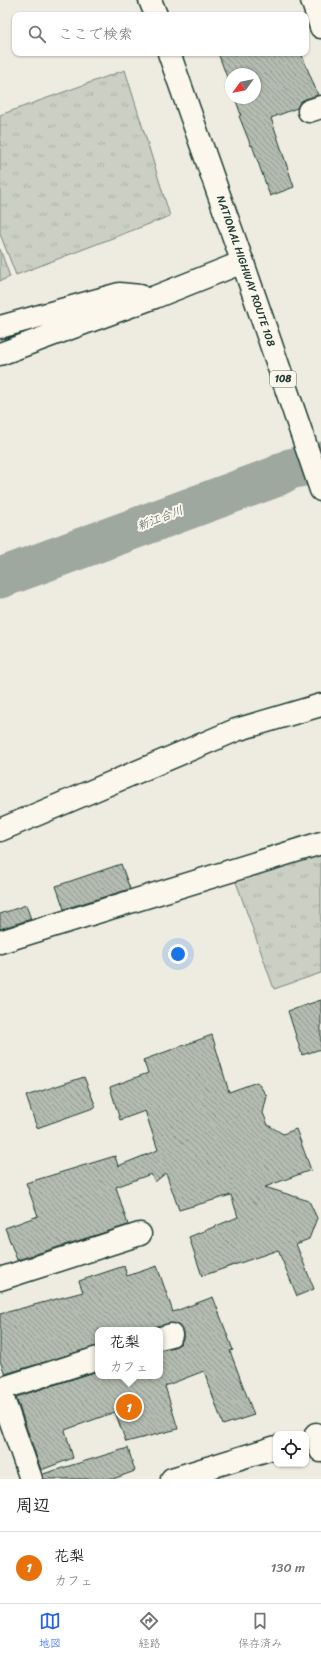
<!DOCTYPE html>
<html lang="ja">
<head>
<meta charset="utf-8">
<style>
	body { margin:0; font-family:Sriracha,"Klee One",sans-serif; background:#f2f2f2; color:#222 }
	.controls { position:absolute; right:12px; bottom:12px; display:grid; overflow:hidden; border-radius:8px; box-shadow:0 1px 3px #0004 }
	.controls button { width:36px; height:36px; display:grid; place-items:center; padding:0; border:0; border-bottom:1px solid #e0e0e0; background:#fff; color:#222; font:20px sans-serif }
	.compass { position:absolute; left:225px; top:68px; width:36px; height:36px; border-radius:50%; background:#fff; box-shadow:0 1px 3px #0004; rotate:237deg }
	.you { position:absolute; left:178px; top:954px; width:14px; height:14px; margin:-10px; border:3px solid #fff; border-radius:50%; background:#1a73e8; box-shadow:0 0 0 6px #1a73e833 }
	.badge { display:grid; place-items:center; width:26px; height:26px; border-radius:50%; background:#2563eb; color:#fff; font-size:13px; font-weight:700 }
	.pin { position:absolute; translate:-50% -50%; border:2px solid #fff; box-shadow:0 1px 4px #0006 }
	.popup { position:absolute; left:95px; top:1327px; width:68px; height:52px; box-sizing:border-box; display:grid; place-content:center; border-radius:8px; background:#fff; filter:drop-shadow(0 1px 3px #0005); font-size:13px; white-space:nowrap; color:#767676 }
	.popup b { font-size:15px; color:#222 }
	.popup::after { content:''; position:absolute; left:50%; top:100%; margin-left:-8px; border:8px solid transparent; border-top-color:#fff }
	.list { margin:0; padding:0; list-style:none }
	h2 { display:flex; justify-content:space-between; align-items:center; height:52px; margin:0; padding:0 16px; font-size:17px }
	h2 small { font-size:13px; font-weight:400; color:#767676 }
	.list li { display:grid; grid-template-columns:26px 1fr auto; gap:12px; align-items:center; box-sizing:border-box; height:72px; padding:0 16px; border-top:1px solid #e0e0e0 }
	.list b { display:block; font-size:15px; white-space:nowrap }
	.list p { margin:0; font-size:13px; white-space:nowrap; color:#767676 }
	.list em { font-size:13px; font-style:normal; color:#767676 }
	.icon { flex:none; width:22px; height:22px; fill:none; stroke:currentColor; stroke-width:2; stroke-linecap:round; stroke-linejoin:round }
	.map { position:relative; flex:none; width:321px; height:1479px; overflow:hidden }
	.search { position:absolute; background:#fff; box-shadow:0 1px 3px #0004; left:12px; right:12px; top:12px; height:44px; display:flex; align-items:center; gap:10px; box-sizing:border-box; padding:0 14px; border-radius:8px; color:#767676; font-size:15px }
	.sheet { height:124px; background:#fff }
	nav { display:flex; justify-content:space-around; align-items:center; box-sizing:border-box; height:56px; border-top:1px solid #e0e0e0; background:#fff; font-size:11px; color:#767676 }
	nav a { display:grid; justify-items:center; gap:2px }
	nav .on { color:#2563eb }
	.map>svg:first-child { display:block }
	.grass { fill:url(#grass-tufts); stroke:#75867c }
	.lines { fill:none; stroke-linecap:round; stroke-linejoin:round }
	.river { stroke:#9fa89f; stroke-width:41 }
	.building { fill:url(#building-back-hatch); stroke:#1f3d34 }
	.minor-casing { stroke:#1f3d34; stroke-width:25 }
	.highway-casing { stroke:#1f3d34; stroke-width:25 }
	.minor { stroke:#fbf7ec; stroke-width:22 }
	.highway { stroke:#fbf7ec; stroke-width:22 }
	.labels { text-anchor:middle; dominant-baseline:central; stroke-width:4; stroke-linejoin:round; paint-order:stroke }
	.shield { fill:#fbf7ec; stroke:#61756b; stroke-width:1 }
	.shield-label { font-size:10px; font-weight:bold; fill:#1f3d34 }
	.street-label { font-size:11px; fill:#1f3d34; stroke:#fbf7ec }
	.water-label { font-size:12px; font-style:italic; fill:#455d54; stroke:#fbf7ec }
</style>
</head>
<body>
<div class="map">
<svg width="321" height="1479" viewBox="0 0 321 1479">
	<defs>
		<pattern id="grass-tufts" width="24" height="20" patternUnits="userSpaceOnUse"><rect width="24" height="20" fill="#cbcfc4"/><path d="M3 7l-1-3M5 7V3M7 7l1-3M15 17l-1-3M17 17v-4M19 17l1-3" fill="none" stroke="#aeb3a9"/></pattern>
		<pattern id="building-back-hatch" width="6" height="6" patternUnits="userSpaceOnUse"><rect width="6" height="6" fill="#b4bbb0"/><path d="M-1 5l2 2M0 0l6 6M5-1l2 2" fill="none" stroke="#929990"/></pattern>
	</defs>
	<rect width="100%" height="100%" fill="#eeece1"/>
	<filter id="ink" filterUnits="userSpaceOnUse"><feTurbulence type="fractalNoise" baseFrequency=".025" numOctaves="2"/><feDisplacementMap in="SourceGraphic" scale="8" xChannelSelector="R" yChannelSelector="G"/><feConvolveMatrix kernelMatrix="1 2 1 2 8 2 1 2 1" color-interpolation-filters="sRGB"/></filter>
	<g filter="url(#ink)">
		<!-- grass -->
		<path class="grass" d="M125 70 170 216 16 275 0 234V115Z
			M0 249 10 277 0 281Z
			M321 853V973L274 989 235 879Z"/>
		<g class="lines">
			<!-- river -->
			<path class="river" d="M0 578 275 477 290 469 321 462"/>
		</g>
		<!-- building -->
		<path class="building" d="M218 53H301L318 95 305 99 300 102 297 108 271 118 294 187 270 196 252 145 251 146 239 116 241 115 235 98H255V74H231V88Z
			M121 864 130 889 64 909 56 886Z
			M26 905 31 919 0 929V914Z
			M321 1000V1049L302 1055 288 1011Z
			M212 1035 229 1092 257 1082 267 1096 263 1113 268 1125 283 1134 296 1129 311 1170 265 1187 309 1201 317 1218 309 1239 296 1244 314 1289 297 1296 278 1250 202 1276 189 1237 238 1217 231 1195 179 1210 166 1173 155 1182 151 1174 116 1187 128 1225 17 1260 5 1228 38 1216 26 1183 115 1156 118 1166 158 1150 145 1111 120 1120 110 1087 148 1073 143 1060Z
			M84 1077 96 1107 37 1128 26 1096Z
			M124 1266 127 1276 157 1266 173 1312 213 1297 233 1350 230 1351 254 1415 223 1425 204 1371 165 1386 178 1429 126 1442 115 1412 65 1430 73 1458 41 1470 16 1397 98 1371V1376H160V1350L174 1347 180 1344 183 1339V1332L179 1326 174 1323 157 1326 151 1330H98V1346L5 1374 0 1361V1314L83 1292 79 1281Z
			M128 1448 135 1471 113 1479H43V1474Z"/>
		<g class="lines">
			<!-- minor casing -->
			<g class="minor-casing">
				<path id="minor" d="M312 0 321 27
					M309 111 321 107
					M0 327 119 294 140 296
					M0 354 155 297 243 262
					M0 830 236 730 321 705
					M0 942 321 843
					M0 1279 140 1234
					M160 1338 171 1335
					M0 1389 98 1358
					M0 1390 31 1479
					M316 1434 321 1451
					M172 1479 276 1447"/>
			</g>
			<!-- highway casing -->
			<g class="highway-casing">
				<path id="highway" d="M150 0 156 15
					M169 53 245 269 321 490"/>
			</g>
			<!-- minor -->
			<use href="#minor" class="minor"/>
			<!-- highway -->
			<use href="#highway" class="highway"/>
		</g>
	</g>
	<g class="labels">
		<!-- shield labels -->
		<rect class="shield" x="270" y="371" width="26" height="16" rx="3"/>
		<g class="shield-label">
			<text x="283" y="379">108</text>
		</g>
		<!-- street labels -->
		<g class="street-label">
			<text transform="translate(246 271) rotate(71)">NATIONAL HIGHWAY ROUTE 108</text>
		</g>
		<!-- water labels -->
		<g class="water-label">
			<text transform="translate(160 518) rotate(-21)">新江合川</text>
		</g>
	</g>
</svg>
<div class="controls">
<button><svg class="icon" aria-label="locate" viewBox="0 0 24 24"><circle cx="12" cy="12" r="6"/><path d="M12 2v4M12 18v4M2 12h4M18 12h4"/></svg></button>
</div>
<svg class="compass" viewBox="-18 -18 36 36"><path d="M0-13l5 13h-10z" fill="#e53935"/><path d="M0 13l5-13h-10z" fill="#767676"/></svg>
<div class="you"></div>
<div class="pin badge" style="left:129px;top:1407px;background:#e8710a">1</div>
<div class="popup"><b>花梨</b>カフェ</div>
<div class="search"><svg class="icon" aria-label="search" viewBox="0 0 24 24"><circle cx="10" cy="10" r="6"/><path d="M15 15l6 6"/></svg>ここで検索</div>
</div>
<section class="sheet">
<h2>周辺<small></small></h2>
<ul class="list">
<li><span class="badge" style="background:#e8710a">1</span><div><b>花梨</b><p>カフェ</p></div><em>130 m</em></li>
</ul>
</section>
<nav>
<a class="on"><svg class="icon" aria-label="map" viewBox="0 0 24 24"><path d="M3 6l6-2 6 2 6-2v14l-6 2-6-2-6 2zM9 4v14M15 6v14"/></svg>地図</a>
<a><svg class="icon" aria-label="directions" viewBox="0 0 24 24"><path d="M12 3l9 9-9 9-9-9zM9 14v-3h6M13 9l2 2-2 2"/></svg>経路</a>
<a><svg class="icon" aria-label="saved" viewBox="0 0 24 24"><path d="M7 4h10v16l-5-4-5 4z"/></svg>保存済み</a>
</nav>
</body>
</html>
